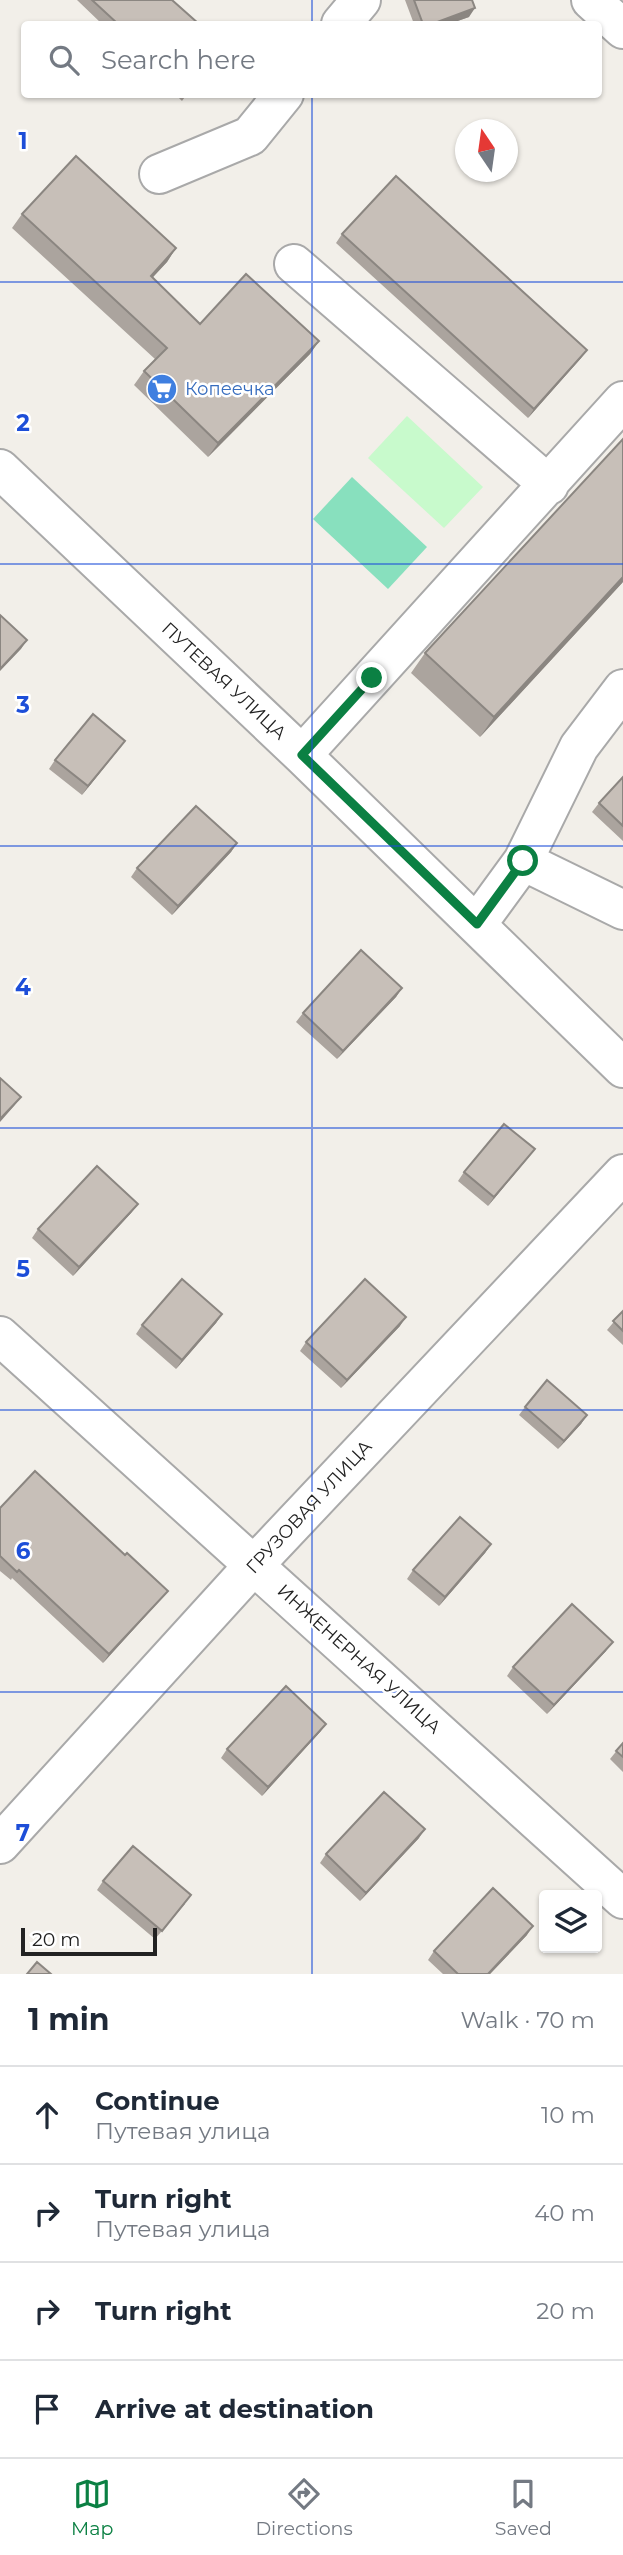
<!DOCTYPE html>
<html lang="en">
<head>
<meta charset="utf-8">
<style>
	body { margin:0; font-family:Montserrat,sans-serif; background:#f6f6f7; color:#1f2937 }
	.controls { position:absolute; right:21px; bottom:21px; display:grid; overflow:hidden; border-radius:7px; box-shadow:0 2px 5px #0004 }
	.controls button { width:63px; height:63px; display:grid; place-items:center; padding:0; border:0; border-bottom:2px solid #e0e1e3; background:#fff; color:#1f2937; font:35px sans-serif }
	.compass { position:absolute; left:455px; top:119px; width:63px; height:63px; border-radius:50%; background:#fff; box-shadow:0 2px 5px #0004; rotate:347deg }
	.scale { position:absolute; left:21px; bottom:18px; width:136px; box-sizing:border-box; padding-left:7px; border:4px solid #222; border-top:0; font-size:19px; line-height:24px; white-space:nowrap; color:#222; -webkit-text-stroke:5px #fff; paint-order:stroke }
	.stop { position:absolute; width:21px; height:21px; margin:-16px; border:5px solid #0b8043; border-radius:50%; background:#fff }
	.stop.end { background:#0b8043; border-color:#fff; box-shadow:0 2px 7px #0008 }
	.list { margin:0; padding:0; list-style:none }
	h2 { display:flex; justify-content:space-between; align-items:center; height:91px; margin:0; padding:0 28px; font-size:30px }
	h2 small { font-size:23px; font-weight:400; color:#747a83 }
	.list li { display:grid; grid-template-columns:46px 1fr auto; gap:21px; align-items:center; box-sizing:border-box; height:98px; padding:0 28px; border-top:2px solid #e0e1e3 }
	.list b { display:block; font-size:26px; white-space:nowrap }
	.list p { margin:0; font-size:23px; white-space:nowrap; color:#747a83 }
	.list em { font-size:23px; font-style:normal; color:#747a83 }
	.icon { flex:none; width:38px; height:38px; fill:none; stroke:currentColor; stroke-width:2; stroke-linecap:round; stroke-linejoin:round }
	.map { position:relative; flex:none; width:623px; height:1974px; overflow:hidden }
	.search { position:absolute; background:#fff; box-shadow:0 2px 5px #0004; left:21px; right:21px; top:21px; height:77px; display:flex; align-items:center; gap:18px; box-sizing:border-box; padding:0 24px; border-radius:7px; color:#747a83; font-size:26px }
	.sheet { height:483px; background:#fff }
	nav { display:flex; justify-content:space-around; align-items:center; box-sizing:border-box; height:98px; border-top:2px solid #e0e1e3; background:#fff; font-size:19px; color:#747a83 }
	nav a { display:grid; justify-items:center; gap:4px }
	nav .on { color:#0b8043 }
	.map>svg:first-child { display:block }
	.park { fill:#c8facc }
	.pitch { fill:#88e0be }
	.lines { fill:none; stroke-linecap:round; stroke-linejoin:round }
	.minor-casing { stroke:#a9a9a9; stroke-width:42 }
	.minor { stroke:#fff; stroke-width:38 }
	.wall { fill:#aba49e }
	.shaded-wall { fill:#8b8681 }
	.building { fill:#c7bfb8; stroke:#8b8681; stroke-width:2 }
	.route { stroke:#0b8043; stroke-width:9 }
	.grid { fill:none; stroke:#1d4ed8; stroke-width:2; stroke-opacity:0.55 }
	.labels { text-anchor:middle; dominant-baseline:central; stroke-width:5; stroke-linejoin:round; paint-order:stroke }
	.shop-label { font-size:18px; fill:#366cbe; stroke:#fff; text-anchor:start }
	.street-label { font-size:18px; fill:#222; stroke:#fff }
	.grid-label { font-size:23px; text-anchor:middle; font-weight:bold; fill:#1d4ed8; stroke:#fff; stroke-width:5; stroke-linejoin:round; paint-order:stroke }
</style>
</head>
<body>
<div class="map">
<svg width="623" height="1974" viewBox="0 0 623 1974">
	<rect width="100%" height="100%" fill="#f2efe9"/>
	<!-- park -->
	<path class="park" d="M407 416 483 487 444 528 368 458Z"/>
	<!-- pitch -->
	<path class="pitch" d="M352 477 427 547 388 589 313 519Z"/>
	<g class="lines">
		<!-- minor casing -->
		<g class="minor-casing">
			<path id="minor" d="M591 0 623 29
				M341 24 361 0
				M159 174 250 136 284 94
				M294 264 549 485
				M0 469 302 755 623 1068
				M302 755 623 401
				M523 861 623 910
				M477 924 523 861 579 747 623 689
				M0 1336 623 1899
				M0 1844 255 1564 623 1174"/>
		</g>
		<!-- minor -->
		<use href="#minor" class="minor"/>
	</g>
	<!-- wall -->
	<path class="wall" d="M77 0H172L199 24H102Z
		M405 0H472L469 17 449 24H414Z
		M175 94H187L182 101Z
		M22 214 176 248 167 262 152 278 200 324 319 341 310 354 208 457 134 385 144 371 155 359 12 228Z
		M342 234 581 358 528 418 336 243Z
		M623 582 480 737 411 673 425 653Z
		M125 741 82 795 49 769 55 760Z
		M623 777V841L592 812 599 803Z
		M237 843 231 852 172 915 131 877 137 868Z
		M402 988 396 997 337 1059 296 1022 303 1013Z
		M535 1149 488 1206 458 1181 464 1172Z
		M138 1204 131 1213 73 1276 32 1238 38 1229Z
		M623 1311V1345L607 1330Z
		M222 1314 216 1323 176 1369 136 1334 142 1325Z
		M400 1326 341 1388 300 1351 306 1342Z
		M525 1407 587 1415 581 1424 558 1449 519 1415Z
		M0 1508 125 1555 168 1591 161 1599 103 1663 12 1578 11 1580 0 1571Z
		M491 1544 485 1553 439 1606 407 1579 413 1570Z
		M606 1651 547 1714 507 1676 513 1667Z
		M326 1724 320 1732 262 1796 221 1758 227 1749Z
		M623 1743V1772L610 1759Z
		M419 1838 360 1901 320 1863 326 1854Z
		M103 1881 185 1904 155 1939 97 1890Z
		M527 1935 490 1974H443L428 1960 434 1951Z"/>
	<!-- shaded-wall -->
	<path class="shaded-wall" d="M475 8 469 17 449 24H432Z
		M176 248 167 262 141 290 151 276Z
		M319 341 310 354 208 457 218 443Z
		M587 350 581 358 528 418 534 409Z
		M623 577V582L480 737 494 717Z
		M27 640 21 649 0 671V669Z
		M125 741 119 749 82 795 88 786Z
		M237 843 231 852 172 915 178 906Z
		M402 988 396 997 337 1059 343 1051Z
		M21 1097 14 1106 0 1122V1119Z
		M535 1149 528 1158 488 1206 494 1197Z
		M138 1204 131 1213 73 1276 79 1267Z
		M222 1314 216 1323 176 1369 182 1360Z
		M406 1317 400 1326 341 1388 347 1380Z
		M587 1415 581 1424 558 1449 564 1441Z
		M491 1544 485 1553 439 1606 445 1597Z
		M168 1591 161 1599 103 1663 109 1654Z
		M613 1642 606 1651 547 1714 554 1705Z
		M326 1724 320 1732 262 1796 268 1787Z
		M425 1829 419 1838 360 1901 366 1893Z
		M533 1926 527 1935 490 1974H488Z"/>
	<!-- building -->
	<path class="building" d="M92 0H172L199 24H118Z
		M414 0H472L475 8 432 24H423Z
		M76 156 176 248 151 276 200 324 246 274 319 341 218 443 144 371 167 348 22 214Z
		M396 176 587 350 534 409 342 234Z
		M623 439V577L494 717 425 653Z
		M0 615 27 640 0 669Z
		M93 714 125 741 88 786 55 760Z
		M623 777V826L599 803Z
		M196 806 237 843 178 906 137 868Z
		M361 950 402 988 343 1051 303 1013Z
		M0 1078 21 1097 0 1119Z
		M504 1124 535 1149 494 1197 464 1172Z
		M97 1166 138 1204 79 1267 38 1229Z
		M182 1279 222 1314 182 1360 142 1325Z
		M365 1279 406 1317 347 1380 306 1342Z
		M623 1311V1331L613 1321Z
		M547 1380 587 1415 564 1441 525 1407Z
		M35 1471 125 1555 127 1553 168 1591 109 1654 19 1570 17 1572 0 1556V1508Z
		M460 1517 491 1544 445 1597 413 1570Z
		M572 1604 613 1642 554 1705 513 1667Z
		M286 1686 326 1724 268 1787 227 1749Z
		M623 1743V1757L616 1751Z
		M384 1792 425 1829 366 1893 326 1854Z
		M133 1846 191 1895 162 1931 103 1881Z
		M493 1888 533 1926 488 1974H458L434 1951Z
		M37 1962 51 1974H27Z"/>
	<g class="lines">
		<!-- route -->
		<path class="route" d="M372 678 302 755 477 924 523 861"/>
	</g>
	<!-- grid -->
	<path class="grid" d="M312 0V24M312 94V1974M0 282H623M0 564H623M0 846H623M0 1128H623M0 1410H623M0 1692H623"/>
	<!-- icons -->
	<defs>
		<g id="supermarket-disc" transform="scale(1.575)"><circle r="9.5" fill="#3f7fe0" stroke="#fff"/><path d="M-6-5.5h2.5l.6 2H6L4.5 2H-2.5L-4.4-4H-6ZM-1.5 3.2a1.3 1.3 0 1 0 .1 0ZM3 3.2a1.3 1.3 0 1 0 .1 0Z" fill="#fff"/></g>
	</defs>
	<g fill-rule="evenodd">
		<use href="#supermarket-disc" x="162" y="389"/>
	</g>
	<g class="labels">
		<!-- shop labels -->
		<g class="shop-label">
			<text x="185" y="389">Копеечка</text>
		</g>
		<!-- street labels -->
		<g class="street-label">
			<text transform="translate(224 681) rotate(43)">ПУТЕВАЯ УЛИЦА</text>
			<text transform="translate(309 1507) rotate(-47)">ГРУЗОВАЯ УЛИЦА</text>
			<text transform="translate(359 1659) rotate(42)">ИНЖЕНЕРНАЯ УЛИЦА</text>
		</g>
	</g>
	<g class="grid-label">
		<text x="23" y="149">1</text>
		<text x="23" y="431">2</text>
		<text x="23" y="713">3</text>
		<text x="23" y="995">4</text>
		<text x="23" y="1277">5</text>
		<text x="23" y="1559">6</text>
		<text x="23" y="1841">7</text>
	</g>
</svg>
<div class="controls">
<button><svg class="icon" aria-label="layers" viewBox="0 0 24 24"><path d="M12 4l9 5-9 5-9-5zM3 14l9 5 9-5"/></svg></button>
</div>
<svg class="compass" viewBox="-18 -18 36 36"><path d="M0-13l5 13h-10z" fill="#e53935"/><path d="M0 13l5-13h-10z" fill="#747a83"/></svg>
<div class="scale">20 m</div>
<div class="stop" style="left:523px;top:861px"></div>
<div class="stop end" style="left:372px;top:678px"></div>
<div class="search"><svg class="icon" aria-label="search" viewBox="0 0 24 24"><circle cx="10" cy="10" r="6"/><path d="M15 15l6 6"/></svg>Search here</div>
</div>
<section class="sheet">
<h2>1 min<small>Walk · 70 m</small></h2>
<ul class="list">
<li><svg class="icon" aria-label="ahead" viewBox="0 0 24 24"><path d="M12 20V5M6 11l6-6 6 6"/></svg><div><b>Continue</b><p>Путевая улица</p></div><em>10 m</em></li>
<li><svg class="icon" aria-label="right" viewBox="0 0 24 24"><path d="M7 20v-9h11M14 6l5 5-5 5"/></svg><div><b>Turn right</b><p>Путевая улица</p></div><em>40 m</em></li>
<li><svg class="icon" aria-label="right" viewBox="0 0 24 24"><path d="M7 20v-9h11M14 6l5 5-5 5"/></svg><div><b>Turn right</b></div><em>20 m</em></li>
<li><svg class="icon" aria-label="arrive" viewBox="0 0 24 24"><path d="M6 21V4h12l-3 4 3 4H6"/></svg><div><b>Arrive at destination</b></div></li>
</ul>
</section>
<nav>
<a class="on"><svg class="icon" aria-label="map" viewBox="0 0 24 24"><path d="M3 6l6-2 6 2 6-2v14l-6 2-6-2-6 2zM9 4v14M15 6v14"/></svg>Map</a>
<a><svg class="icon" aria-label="directions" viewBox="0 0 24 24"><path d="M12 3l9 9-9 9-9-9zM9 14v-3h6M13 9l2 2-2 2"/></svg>Directions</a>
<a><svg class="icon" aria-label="saved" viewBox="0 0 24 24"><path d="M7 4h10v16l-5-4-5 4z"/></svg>Saved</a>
</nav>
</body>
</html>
